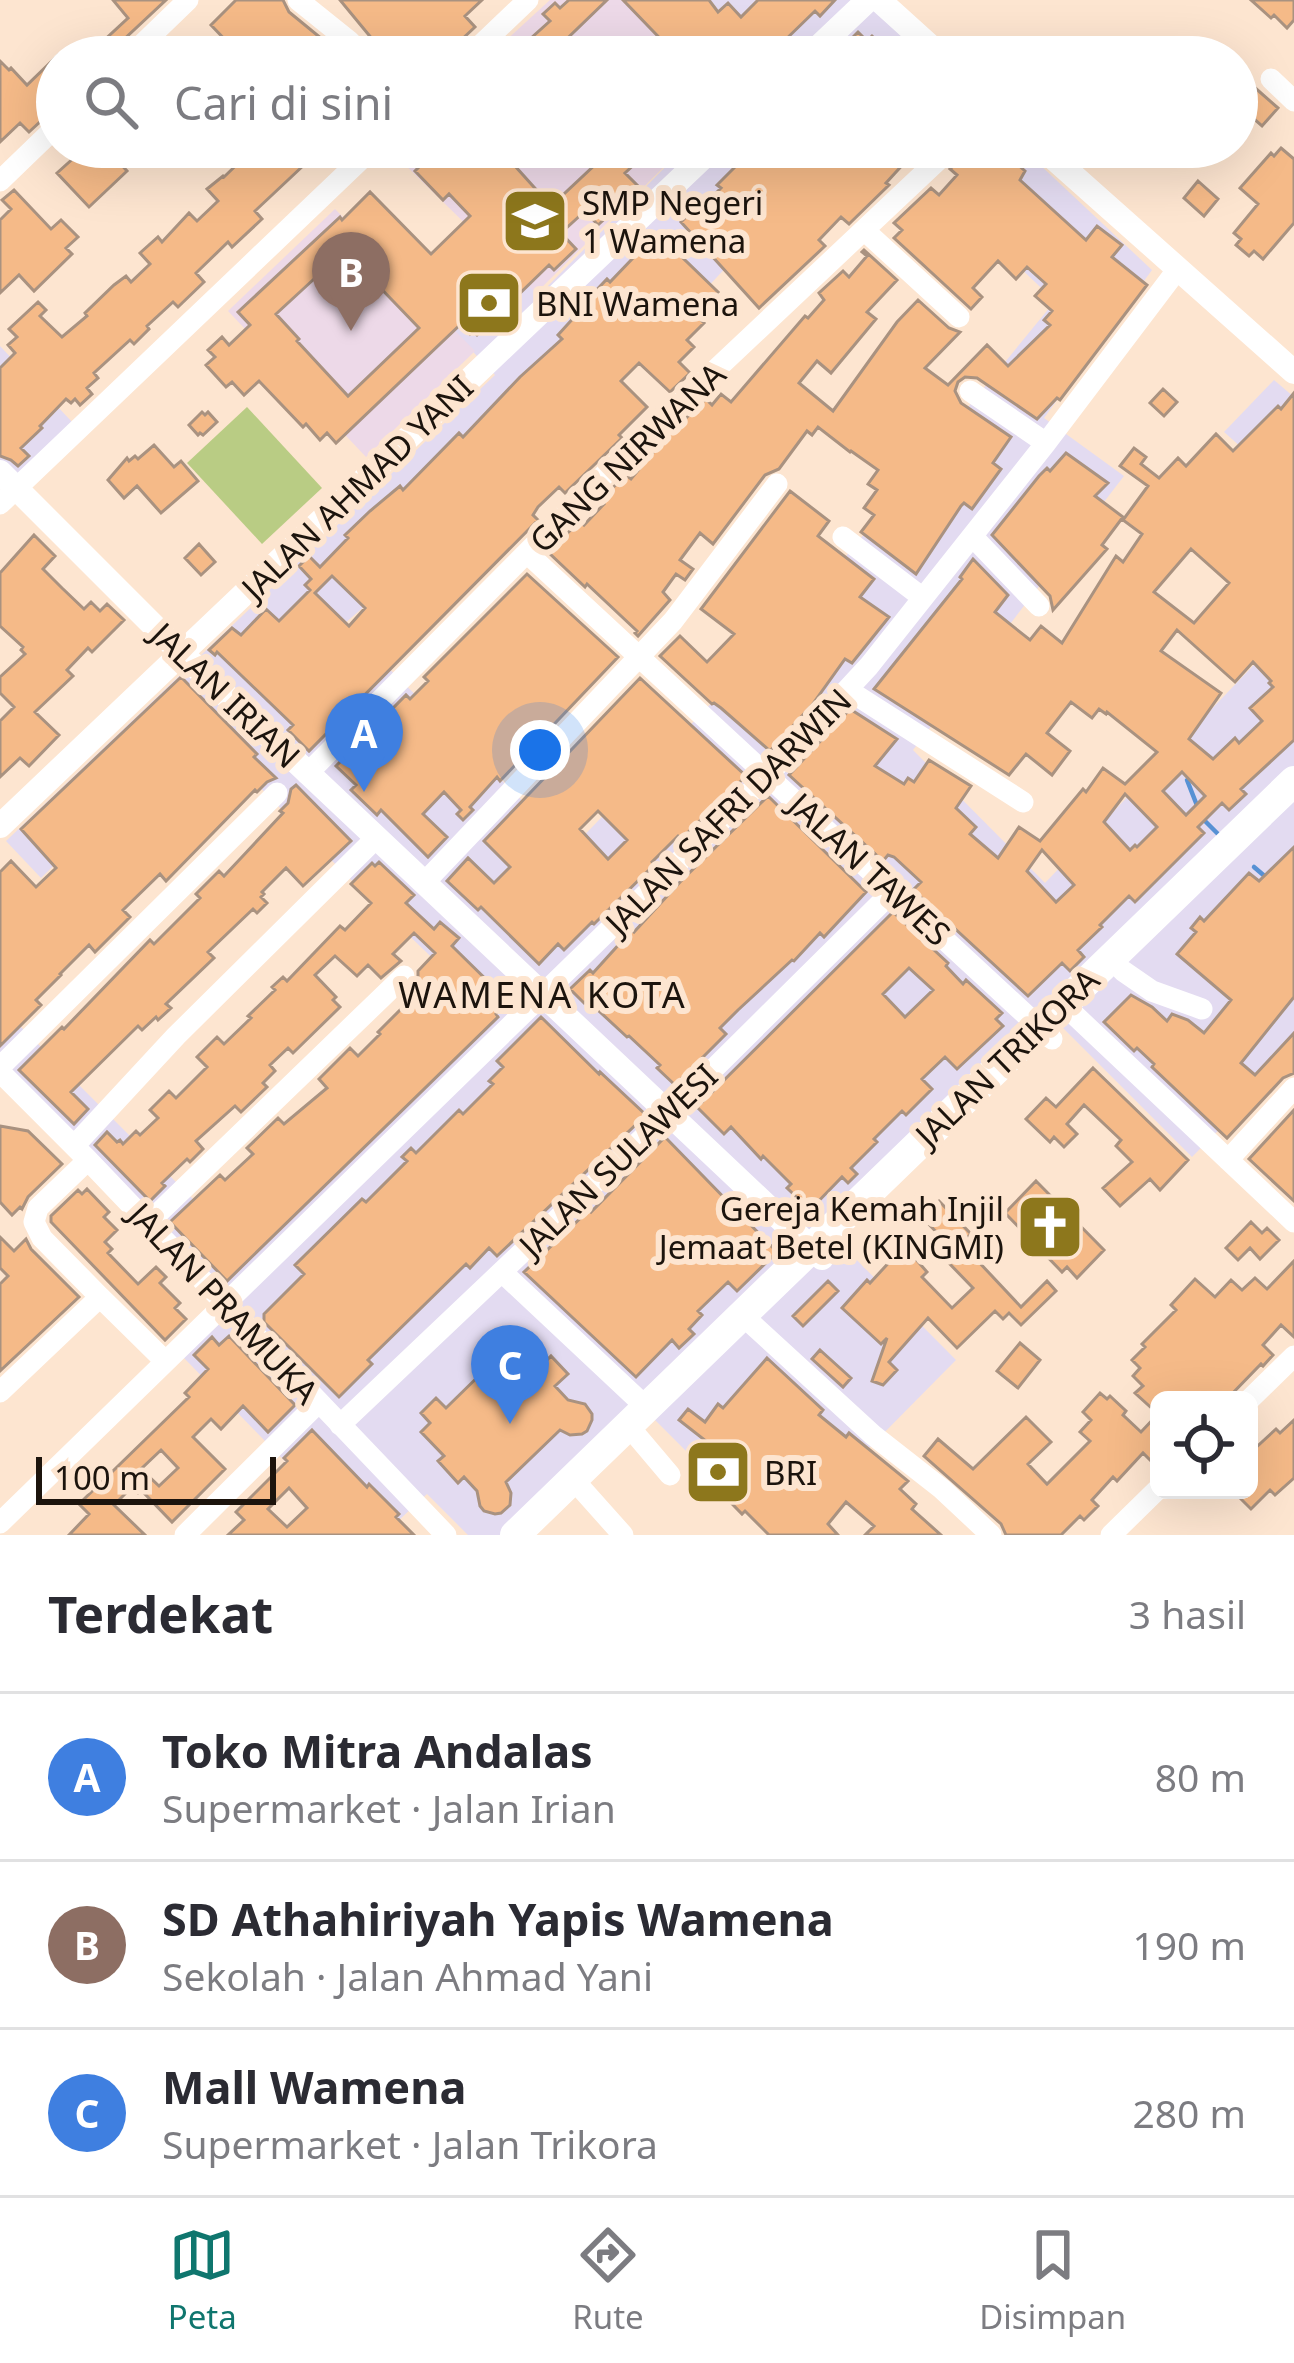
<!DOCTYPE html>
<html lang="id">
<head>
<meta charset="utf-8">
<style>
	body { margin:0; font-family:"Noto Sans",sans-serif; background:#f7f7f7; color:#2b2b33 }
	.controls { position:absolute; right:36px; bottom:36px; display:grid; overflow:hidden; border-radius:18px; box-shadow:0 12px 48px #0002 }
	.controls button { width:108px; height:108px; display:grid; place-items:center; padding:0; border:0; border-bottom:3px solid #e1e1e2; background:#fff; color:#2b2b33; font:60px sans-serif }
	.scale { position:absolute; left:36px; bottom:30px; width:240px; box-sizing:border-box; padding-left:12px; border:6px solid #1c140d; border-top:0; font-size:33px; line-height:42px; white-space:nowrap; color:#1c140d; -webkit-text-stroke:9px #fde5d0; paint-order:stroke }
	.you { position:absolute; left:540px; top:750px; width:42px; height:42px; margin:-30px; border:9px solid #fff; border-radius:50%; background:#1a73e8; box-shadow:0 0 0 18px #1a73e833 }
	.badge { display:grid; place-items:center; width:78px; height:78px; border-radius:50%; background:#0f766e; color:#fff; font-size:39px; font-weight:700 }
	.pin { position:absolute; translate:-50% -99px; filter:drop-shadow(0 3px 6px #0008) }
	.pin::after { content:''; position:absolute; top:63px; width:42px; height:36px; background:inherit; clip-path:polygon(0 0,100% 0,50% 100%) }
	.list { margin:0; padding:0; list-style:none }
	h2 { display:flex; justify-content:space-between; align-items:center; height:156px; margin:0; padding:0 48px; font-size:51px }
	h2 small { font-size:39px; font-weight:400; color:#7c7c81 }
	.list li { display:grid; grid-template-columns:78px 1fr auto; gap:36px; align-items:center; box-sizing:border-box; height:168px; padding:0 48px; border-top:3px solid #e1e1e2 }
	.list b { display:block; font-size:45px; white-space:nowrap }
	.list p { margin:0; font-size:39px; white-space:nowrap; color:#7c7c81 }
	.list em { font-size:39px; font-style:normal; color:#7c7c81 }
	.icon { flex:none; width:66px; height:66px; fill:none; stroke:currentColor; stroke-width:2; stroke-linecap:round; stroke-linejoin:round }
	.map { position:relative; flex:none; width:1294px; height:1535px; overflow:hidden }
	.search { position:absolute; background:#fff; box-shadow:0 12px 48px #0002; left:36px; right:36px; top:36px; height:132px; display:flex; align-items:center; gap:30px; box-sizing:border-box; padding:0 42px; border-radius:66px; color:#7c7c81; font-size:45px }
	.sheet { height:660px; background:#fff }
	nav { display:flex; justify-content:space-around; align-items:center; box-sizing:border-box; height:168px; border-top:3px solid #e1e1e2; background:#fff; font-size:33px; color:#7c7c81 }
	nav a { display:grid; justify-items:center; gap:6px }
	nav .on { color:#0f766e }
	.map>svg:first-child { display:block }
	.commercial { fill:#e3dbf1 }
	.education { fill:#edd9e8 }
	.green { fill:#b9cc84 }
	.lines { fill:none; stroke-linecap:round; stroke-linejoin:round }
	.stream { stroke:#5791d4; stroke-width:4.5 }
	.building { fill:#f5ba88; stroke:#a99280; stroke-width:3; fill-rule:evenodd }
	.minor { stroke:#fff; stroke-width:21 }
	.major { stroke:#fff; stroke-width:24 }
	.highway { stroke:#fff; stroke-width:30 }
	.labels { text-anchor:middle; dominant-baseline:central; stroke-width:12; stroke-linejoin:round; paint-order:stroke }
	.poi-label { font-size:33px; fill:#1c140d; stroke:#fde5d0; text-anchor:start }
	.street-label { font-size:33px; fill:#1c140d; stroke:#fde5d0 }
	.neighbourhood-label { font-size:36px; letter-spacing:3px; fill:#1c140d; stroke:#fde5d0 }
</style>
</head>
<body>
<div class="map">
<svg width="1294" height="1535" viewBox="0 0 1294 1535">
	<rect width="100%" height="100%" fill="#fde5d0"/>
	<!-- commercial -->
	<path class="commercial" d="M691 0H863L924 57H747Z
		M685 147H839L597 405 344 624 571 849 806 605 1055 301 979 229 1003 201 953 156 963 147H1021L1152 270 1044 418 1124 476 913 750 1045 883 1294 623V1054L1192 1157 1045 1010 827 1230 956 1360 783 1535H770L653 1418 533 1535H468L427 1494 383 1535H357L183 1357 239 1306 0 1064V1006L225 1231 474 998 347 876 198 724 41 878 6 841 495 375 436 313 496 253 539 295Z
		M0 346 74 424 17 483 0 464Z
		M1274 380 1294 397V494L1224 432Z"/>
	<!-- education -->
	<path class="education" d="M550 0H691L747 57H488Z
		M391 147H684L536 293 389 149Z
		M335 209 475 351 366 457 228 311Z"/>
	<!-- green -->
	<path class="green" d="M247 407 322 488 262 544 187 463Z"/>
	<g class="lines">
		<!-- stream -->
		<path class="stream" d="M1187 780 1198 808
			M1203 819 1219 835
			M1254 867 1268 879"/>
	</g>
	<!-- building -->
	<path class="building" d="M113 0H166L105 57H86L128 18Z
		M236 0H283L289 12 344 57H217L230 45 211 25Z
		M340 0H482L465 16 475 27 443 57H380L371 42 373 40Z
		M569 0H607L548 57H510L550 21 543 14 555 3 560 8Z
		M623 0H709L718 12 728 3 741 17 758 0H835L820 16 815 11 779 46 777 44 764 57H717L711 51 705 57H678Z
		M1251 0H1294V20L1287 28 1274 15 1271 18Z
		M858 32 867 41 872 36 895 57H845L839 51Z
		M57 56V106L29 132 20 123 0 142V61L9 70 11 68 27 85Z
		M1253 86 1278 108 1262 126 1237 104Z
		M86 147H105L127 171 89 207 57 173Z
		M255 147H323L255 211 262 219 232 247 228 242 196 273 204 282 178 307 173 302 147 326 149 329 134 344 130 340 94 373 98 378 87 388 92 394 80 405 75 399 71 403 66 399 40 426 42 428 21 448 29 456 18 466 11 460 0 456V368L15 353 8 345 17 337 9 329 38 302 46 310 40 316 62 337 87 316 85 313 114 285 126 276 131 282 150 264 140 253 158 237 162 242 189 213 197 221 218 201 207 189 223 176 224 177Z
		M425 147H498L551 206 614 147H653L625 173 639 187 598 225 585 211 561 233 576 249 554 270 549 265 477 335 473 331 470 334 461 324 336 443 327 433 320 440 306 424 303 427 259 381 244 395 232 382 226 387 206 365 215 357 208 350 222 337 229 345 250 325 238 312 340 217 342 220 370 192 431 254 470 216 449 194 443 200 415 171 432 154ZM327 267 349 291 367 274 419 328 348 396 297 341 299 339 276 314Z
		M755 147H930L912 165 907 160 886 183 889 185 849 224 841 217 819 240 825 246 759 308 681 222 699 204 702 207 721 188 717 185Z
		M967 147H998L1025 171 1020 180 1086 240 1097 226 1122 245 1112 257 1147 285 1060 400 1057 398 1037 419 977 378 965 377 958 382 955 391 961 403 1011 437 993 463 1001 469 972 509 964 503 961 506 916 574 861 532 874 515 864 508 877 490 868 484 878 470 851 451 850 452 818 427 812 435 807 431 779 469 765 475 713 544 700 533 680 560 693 569 685 580 676 574 663 592 670 600 638 636 635 633 637 631 587 584 585 587 548 552 580 521 584 525 604 504 600 500 626 475 631 479 665 438 706 399 712 405 721 394 731 402 805 316 808 318 824 300 819 293 843 271 849 277 867 256 862 252 864 250 897 280 867 312 876 319 831 373 817 361 799 383 833 411 897 322 918 300 949 328 960 332 925 368 948 385 987 345 1008 366 1050 325 1044 320 1052 311 1035 296 1046 284 1027 267 1016 279 998 261 973 288 982 297 971 309 894 238 902 230 894 223 931 188 939 195 957 175 950 169 963 157Z
		M1281 148 1294 159V223L1263 259 1254 251 1249 256 1236 245 1241 239 1234 233 1258 204 1240 188 1271 153 1274 156Z
		M1198 181 1218 199 1204 216 1184 198Z
		M14 190 51 229 61 220 78 237 66 248 72 254 34 291 19 275 0 293V220L11 209 2 200Z
		M657 233 718 292 696 315 704 323 687 340 694 347 679 362 690 373 670 392 639 363 621 381 647 407 619 435 622 438 565 493 559 487 538 507 533 515 538 520 309 751 288 730 293 725 217 652 215 655 209 650 232 628 241 635 266 609 279 621 310 590 305 585 311 579 299 566 309 556 320 567 348 538 345 535 370 511 400 486 403 490 459 433 463 437 520 377 562 339 558 335 588 302 586 301 607 279 610 282ZM332 576 365 608 349 626 315 593Z
		M1163 389 1177 402 1164 416 1150 403Z
		M1294 393V740L1241 789 1246 794 1229 810 1222 803 1198 827 1204 833 1135 902 1129 896 1100 925 1102 927 1078 950 1084 957 1070 971 1062 963 1028 996 913 890 921 882 894 857 888 855 883 861 789 775 850 709 897 739 875 766 904 784 908 778 914 782 929 760 971 786 956 808 976 827 970 834 998 858 1019 827 1040 841 1083 789 1086 792 1103 768 1125 784 1157 752 1107 712 1106 714 1099 709 1092 718 1071 702 1047 733 1070 751 1052 775 1026 754 1009 775 874 689 962 579 960 577 973 559 1008 595 995 612 1030 640 1041 626 1062 643 1116 556 1123 562 1142 534 1123 520 1148 486 1120 466 1134 448 1146 457 1141 464 1159 478 1178 458 1186 466 1216 434 1233 451 1278 406 1281 409ZM1191 549 1229 583 1194 623 1154 592ZM1177 630 1235 682 1253 662 1271 681 1269 683 1273 687 1250 708 1262 721 1239 743 1235 738 1213 759 1189 739 1221 693 1161 651ZM1182 772 1205 796 1186 815 1163 791ZM1125 794 1157 827 1137 847 1135 845 1130 850 1104 822ZM1042 850 1074 885 1056 902 1027 871Z
		M202 412 205 415 208 412 217 422 203 435 200 433 198 435 189 425Z
		M154 445 174 467 181 461 198 481 161 513 137 486 124 498 108 480 127 458 129 461 135 456 138 459Z
		M1066 453 1108 483 1095 496 1123 517 1102 545 1107 549 1053 610 1050 596 992 535 1039 476 1047 468 1050 471Z
		M790 491 829 521 818 536 874 579 860 597 889 617 852 663 845 659 812 705 770 751 721 708 714 703 712 704 660 656 680 636 707 662 734 634 701 609Z
		M34 535 55 556 43 569 62 588 84 609 91 602 100 611 107 604 124 620 92 652 88 648 67 670 73 676 35 712 59 735 29 766 20 758 0 777V721L14 707 0 693V677L25 654 21 650 23 647 0 626V573Z
		M199 544 215 562 201 575 185 558Z
		M527 574 618 657 500 781 497 777 470 807 473 810 463 820 457 814 461 810 444 792 423 814 447 837 428 857 381 810 377 815 351 790 356 785 336 766 406 695 410 699 428 681 424 677Z
		M181 677 257 754 254 757 276 778 267 782 257 792 255 790 166 881 160 874 123 910 130 917 95 952 89 945 60 974 61 975 36 1000 41 1005 0 1046V872L11 861 36 887 56 868 21 829Z
		M640 678 746 776 681 839 678 836 652 862 654 865 594 924 592 922 564 950 558 944 539 964 481 907 478 910 447 881 468 858 494 883 510 867 484 841ZM598 811 627 840 608 859 580 829Z
		M296 785 351 841 303 886 286 868 262 892 264 894 261 897 267 903 257 913 253 909 208 952 214 958 166 1004 171 1008 158 1020 156 1017 142 1030 138 1026 71 1092 88 1109 74 1124 19 1070 62 1027 64 1029 150 940 154 944 200 898 196 894 219 871 224 876 241 858 283 813 280 811 288 803 291 789Z
		M768 796 866 892 824 937 820 933 794 961 792 960 738 1010 720 1028 726 1034 675 1085 657 1068 660 1065 629 1036 627 1037 587 1000 584 1003 570 989 590 970 593 973 632 930 634 932 681 881Z
		M1294 847V997L1241 1063 1255 1075 1294 1033V1073L1283 1078 1227 1138 1152 1067 1154 1064 1137 1048 1134 1051 1104 1022 1131 995 1152 1007 1167 1021 1172 1014 1188 1020 1204 1033 1231 1000 1177 954 1196 932 1191 928 1200 917 1204 921 1249 873 1259 881Z
		M379 862 414 895 406 903 434 929 440 922 459 938 452 946 508 1001 496 1014 498 1017 227 1281 170 1222 220 1175 225 1180 253 1154 247 1148 278 1118 284 1124 327 1088 319 1079 350 1048 358 1056 380 1034 378 1032 409 1001 404 997 418 981V971L435 953 414 933 393 954 401 961 381 978 368 965 357 976 335 956 315 975 336 997 333 1000 340 1007 293 1053 288 1048 270 1065 275 1071 263 1083 267 1087 241 1112 235 1106 196 1141 203 1149 190 1162 187 1159 162 1183 165 1186 150 1201 95 1145 107 1132 117 1142 120 1140 123 1144 136 1131 140 1135 158 1118 150 1110 169 1091 176 1098 207 1067 197 1057 217 1037 224 1044 251 1018 248 1016 275 990 272 987 283 977 287 981 340 926 345 930 371 903 351 884 372 863 375 866Z
		M893 912 948 963 946 966 963 984 966 980 1002 1013 996 1019 1003 1026 957 1069 945 1057 922 1079 932 1089 906 1115 902 1111 874 1139 877 1142 851 1168 857 1174 848 1183 842 1177 810 1210 787 1188 791 1184 763 1156 761 1159 731 1127 724 1134 697 1107ZM909 968 933 990 905 1017 883 994Z
		M541 1017 599 1074 600 1072 646 1115 497 1256 489 1248 470 1268 466 1264 368 1360 372 1364 339 1397 264 1322V1314L304 1274 295 1265 362 1199 366 1202 407 1161 402 1157 411 1148 416 1153 459 1110 463 1114 493 1084 489 1081 503 1067 497 1061Z
		M1093 1068 1188 1160 1160 1190 1150 1179 1120 1206 1103 1188 1132 1162 1116 1146 1121 1140 1084 1105 1067 1124 1077 1134 1064 1147 1054 1137 1050 1142 1026 1119 1046 1098 1056 1107Z
		M1294 1110V1201L1249 1159Z
		M0 1126 28 1131 62 1164 28 1197 22 1209 20 1207 12 1215 0 1202Z
		M665 1137 777 1252 737 1291 728 1282 698 1311 702 1315 689 1329 694 1334 679 1348 672 1340 636 1377 524 1272 589 1210 591 1212Z
		M1036 1181 1104 1250 1077 1278 1067 1267 1062 1272 1005 1213Z
		M87 1189 109 1212 104 1217 117 1230 105 1242 112 1249 108 1253 138 1284 156 1267 166 1277 160 1283 180 1303 175 1308 186 1319 165 1340 51 1222V1216L78 1190 82 1194Z
		M939 1201 971 1234 961 1243 1021 1307 1047 1281 1056 1291 1021 1325 1009 1313 1003 1319 995 1311 957 1348 928 1318 889 1362 897 1370 883 1385 872 1381 887 1338 881 1344 842 1308 867 1280 870 1283 895 1256 897 1258 907 1249 927 1272 922 1277 952 1308 973 1288 946 1260 951 1255 939 1242 942 1238 922 1217Z
		M1251 1222 1262 1233 1267 1228 1279 1240 1260 1259 1250 1248 1238 1260 1226 1248Z
		M0 1237 14 1251 26 1239 31 1249 79 1297 0 1371V1284L8 1276 0 1268Z
		M1294 1261V1337L1281 1325 1263 1345 1273 1355 1263 1366 1261 1364 1226 1400H1159V1469L1143 1453 1117 1481 1113 1477 1092 1500 1098 1506 1084 1520 1080 1516 1061 1535H1006L1001 1524 924 1456 938 1439 973 1469 1026 1417 1051 1442 1028 1464 1047 1484 1090 1441 1080 1432 1091 1420 1083 1412 1100 1393 1107 1399 1110 1396 1126 1411 1123 1415 1141 1432 1158 1414 1135 1393 1143 1386 1133 1376 1140 1368 1132 1360 1145 1347 1142 1344 1176 1310 1171 1305 1195 1279 1215 1297 1231 1280 1242 1290 1255 1278 1267 1289Z
		M828 1281 838 1291 803 1326 793 1316Z
		M229 1336 295 1405 268 1432 243 1406 221 1429 211 1419 193 1437 225 1469 172 1522 141 1490 138 1493 132 1487 114 1505 145 1535H69L89 1514 79 1504 189 1397 185 1393 208 1369 194 1355 212 1337 219 1345ZM161 1450 178 1468 159 1486 141 1469Z
		M497 1338 507 1348 513 1343 538 1369 551 1356 568 1374 555 1386 568 1400 585 1404 592 1414V1420L587 1431 582 1434 570 1435 560 1430 506 1482 511 1493 510 1505 501 1513 495 1514 484 1511 480 1506 477 1491 464 1477 458 1483 438 1461 444 1456 421 1432 430 1423 421 1413 436 1398 446 1408 491 1364 481 1353Z
		M1020 1343 1040 1360 1018 1388 997 1371Z
		M820 1350 851 1378 843 1387 812 1359Z
		M767 1358 823 1410 819 1415 846 1437 849 1433 908 1481 900 1489 916 1504 912 1509 941 1535H865L874 1526 846 1502 828 1524 838 1535H769L745 1511 742 1514 708 1479 729 1459 679 1420 688 1409 705 1422 718 1404 723 1408Z
		M1294 1420V1478L1275 1495 1270 1490 1251 1509 1232 1490H1249V1462L1254 1457 1250 1453 1276 1429 1280 1433Z
		M312 1430 367 1487 369 1484 399 1514 396 1517 414 1535H228L244 1520 236 1512 287 1461 284 1458ZM289 1488 307 1508 287 1527 268 1509Z"/>
	<g class="lines">
		<!-- minor -->
		<path class="minor" d="M298 0 349 41 365 57
			M129 57 188 0
			M468 57 528 0
			M1271 79 1294 101
			M0 181 57 126
			M864 230 959 317
			M970 391 1046 443
			M0 504 374 147
			M972 536 1039 606
			M843 537 923 598
			M528 554 1052 1039
			M848 690 1023 802
			M307 774 606 473 952 147
			M424 883 673 621 777 484
			M1123 971 1152 991 1202 1009
			M1063 1004 1294 1222
			M0 1067 277 793
			M0 1072 88 1160 446 1535
			M74 1146 176 1036 376 838
			M88 1160 38 1208 34 1222 42 1238 100 1297
			M1228 1160 1294 1088
			M148 1223 404 976
			M502 1272 646 1407
			M753 1325 873 1435 942 1489 991 1535
			M0 1392 100 1297 165 1361
			M1249 1400 1294 1356
			M340 1425 668 1114 892 892
			M637 1436 670 1475
			M573 1479 623 1535
			M0 1523 769 774 869 666 1046 443 1177 270
			M185 1535 318 1403
			M1111 1535 1159 1488"/>
		<!-- major -->
		<path class="major" d="M879 0 942 57
			M808 57 868 0
			M1041 147 1294 372
			M0 472 182 654 822 1258
			M0 826 714 147"/>
		<!-- highway -->
		<path class="highway" d="M515 1535 1294 781"/>
	</g>
	<!-- icons -->
	<defs>
		<g id="school-square" transform="scale(3.45)"><rect x="-9" y="-9" width="18" height="18" rx="4" fill="#8d771c" stroke="#fde5d0"/><path d="M0-5L7-2L0 1L-7-2ZM-4 1L0 2.5L4 1V4Q0 6-4 4Z" fill="#fff"/></g>
		<g id="bank-square" transform="scale(3.45)"><rect x="-9" y="-9" width="18" height="18" rx="4" fill="#8d771c" stroke="#fde5d0"/><path d="M-6-4H6V4H-6ZM0-2.3a2.3 2.3 0 1 0 0 4.6a2.3 2.3 0 1 0 0-4.6Z" fill="#fff"/></g>
		<g id="church-square" transform="scale(3.45)"><rect x="-9" y="-9" width="18" height="18" rx="4" fill="#8d771c" stroke="#fde5d0"/><path d="M-1.2-6h2.4v3.5h3.3v2.4h-3.3V6h-2.4V-.1h-3.3v-2.4h3.3Z" fill="#fff"/></g>
	</defs>
	<g fill-rule="evenodd">
		<use href="#school-square" x="535" y="221"/>
		<use href="#bank-square" x="489" y="303"/>
		<use href="#church-square" x="1050" y="1227"/>
		<use href="#bank-square" x="718" y="1472"/>
	</g>
	<g class="labels">
		<!-- poi labels -->
		<g class="poi-label">
			<text x="582" y="202">SMP Negeri<tspan x="582" dy="38">1 Wamena</tspan></text>
			<text x="536" y="303">BNI Wamena</text>
			<text x="1004" y="1208" text-anchor="end">Gereja Kemah Injil<tspan x="1004" dy="38">Jemaat Betel (KINGMI)</tspan></text>
			<text x="764" y="1472">BRI</text>
		</g>
		<!-- street labels -->
		<g class="street-label">
			<text transform="translate(627 457) rotate(-44)">GANG NIRWANA</text>
			<text transform="translate(357 487) rotate(-44)">JALAN AHMAD YANI</text>
			<text transform="translate(226 695) rotate(44)">JALAN IRIAN</text>
			<text transform="translate(728 811) rotate(-45)">JALAN SAFRI DARWIN</text>
			<text transform="translate(870 869) rotate(43)">JALAN TAWES</text>
			<text transform="translate(1007 1057) rotate(-44)">JALAN TRIKORA</text>
			<text transform="translate(618 1160) rotate(-44)">JALAN SULAWESI</text>
			<text transform="translate(224 1303) rotate(47)">JALAN PRAMUKA</text>
		</g>
		<!-- neighbourhood labels -->
		<g class="neighbourhood-label">
			<text x="543" y="994">WAMENA KOTA</text>
		</g>
	</g>
</svg>
<div class="controls">
<button><svg class="icon" aria-label="locate" viewBox="0 0 24 24"><circle cx="12" cy="12" r="6"/><path d="M12 2v4M12 18v4M2 12h4M18 12h4"/></svg></button>
</div>
<div class="scale">100 m</div>
<div class="you"></div>
<div class="pin badge" style="left:364px;top:792px;background:#3f7fe0">A</div>
<div class="pin badge" style="left:351px;top:331px;background:#8d6e63">B</div>
<div class="pin badge" style="left:510px;top:1424px;background:#3f7fe0">C</div>
<div class="search"><svg class="icon" aria-label="search" viewBox="0 0 24 24"><circle cx="10" cy="10" r="6"/><path d="M15 15l6 6"/></svg>Cari di sini</div>
</div>
<section class="sheet">
<h2>Terdekat<small>3 hasil</small></h2>
<ul class="list">
<li><span class="badge" style="background:#3f7fe0">A</span><div><b>Toko Mitra Andalas</b><p>Supermarket · Jalan Irian</p></div><em>80 m</em></li>
<li><span class="badge" style="background:#8d6e63">B</span><div><b>SD Athahiriyah Yapis Wamena</b><p>Sekolah · Jalan Ahmad Yani</p></div><em>190 m</em></li>
<li><span class="badge" style="background:#3f7fe0">C</span><div><b>Mall Wamena</b><p>Supermarket · Jalan Trikora</p></div><em>280 m</em></li>
</ul>
</section>
<nav>
<a class="on"><svg class="icon" aria-label="map" viewBox="0 0 24 24"><path d="M3 6l6-2 6 2 6-2v14l-6 2-6-2-6 2zM9 4v14M15 6v14"/></svg>Peta</a>
<a><svg class="icon" aria-label="directions" viewBox="0 0 24 24"><path d="M12 3l9 9-9 9-9-9zM9 14v-3h6M13 9l2 2-2 2"/></svg>Rute</a>
<a><svg class="icon" aria-label="saved" viewBox="0 0 24 24"><path d="M7 4h10v16l-5-4-5 4z"/></svg>Disimpan</a>
</nav>
</body>
</html>
